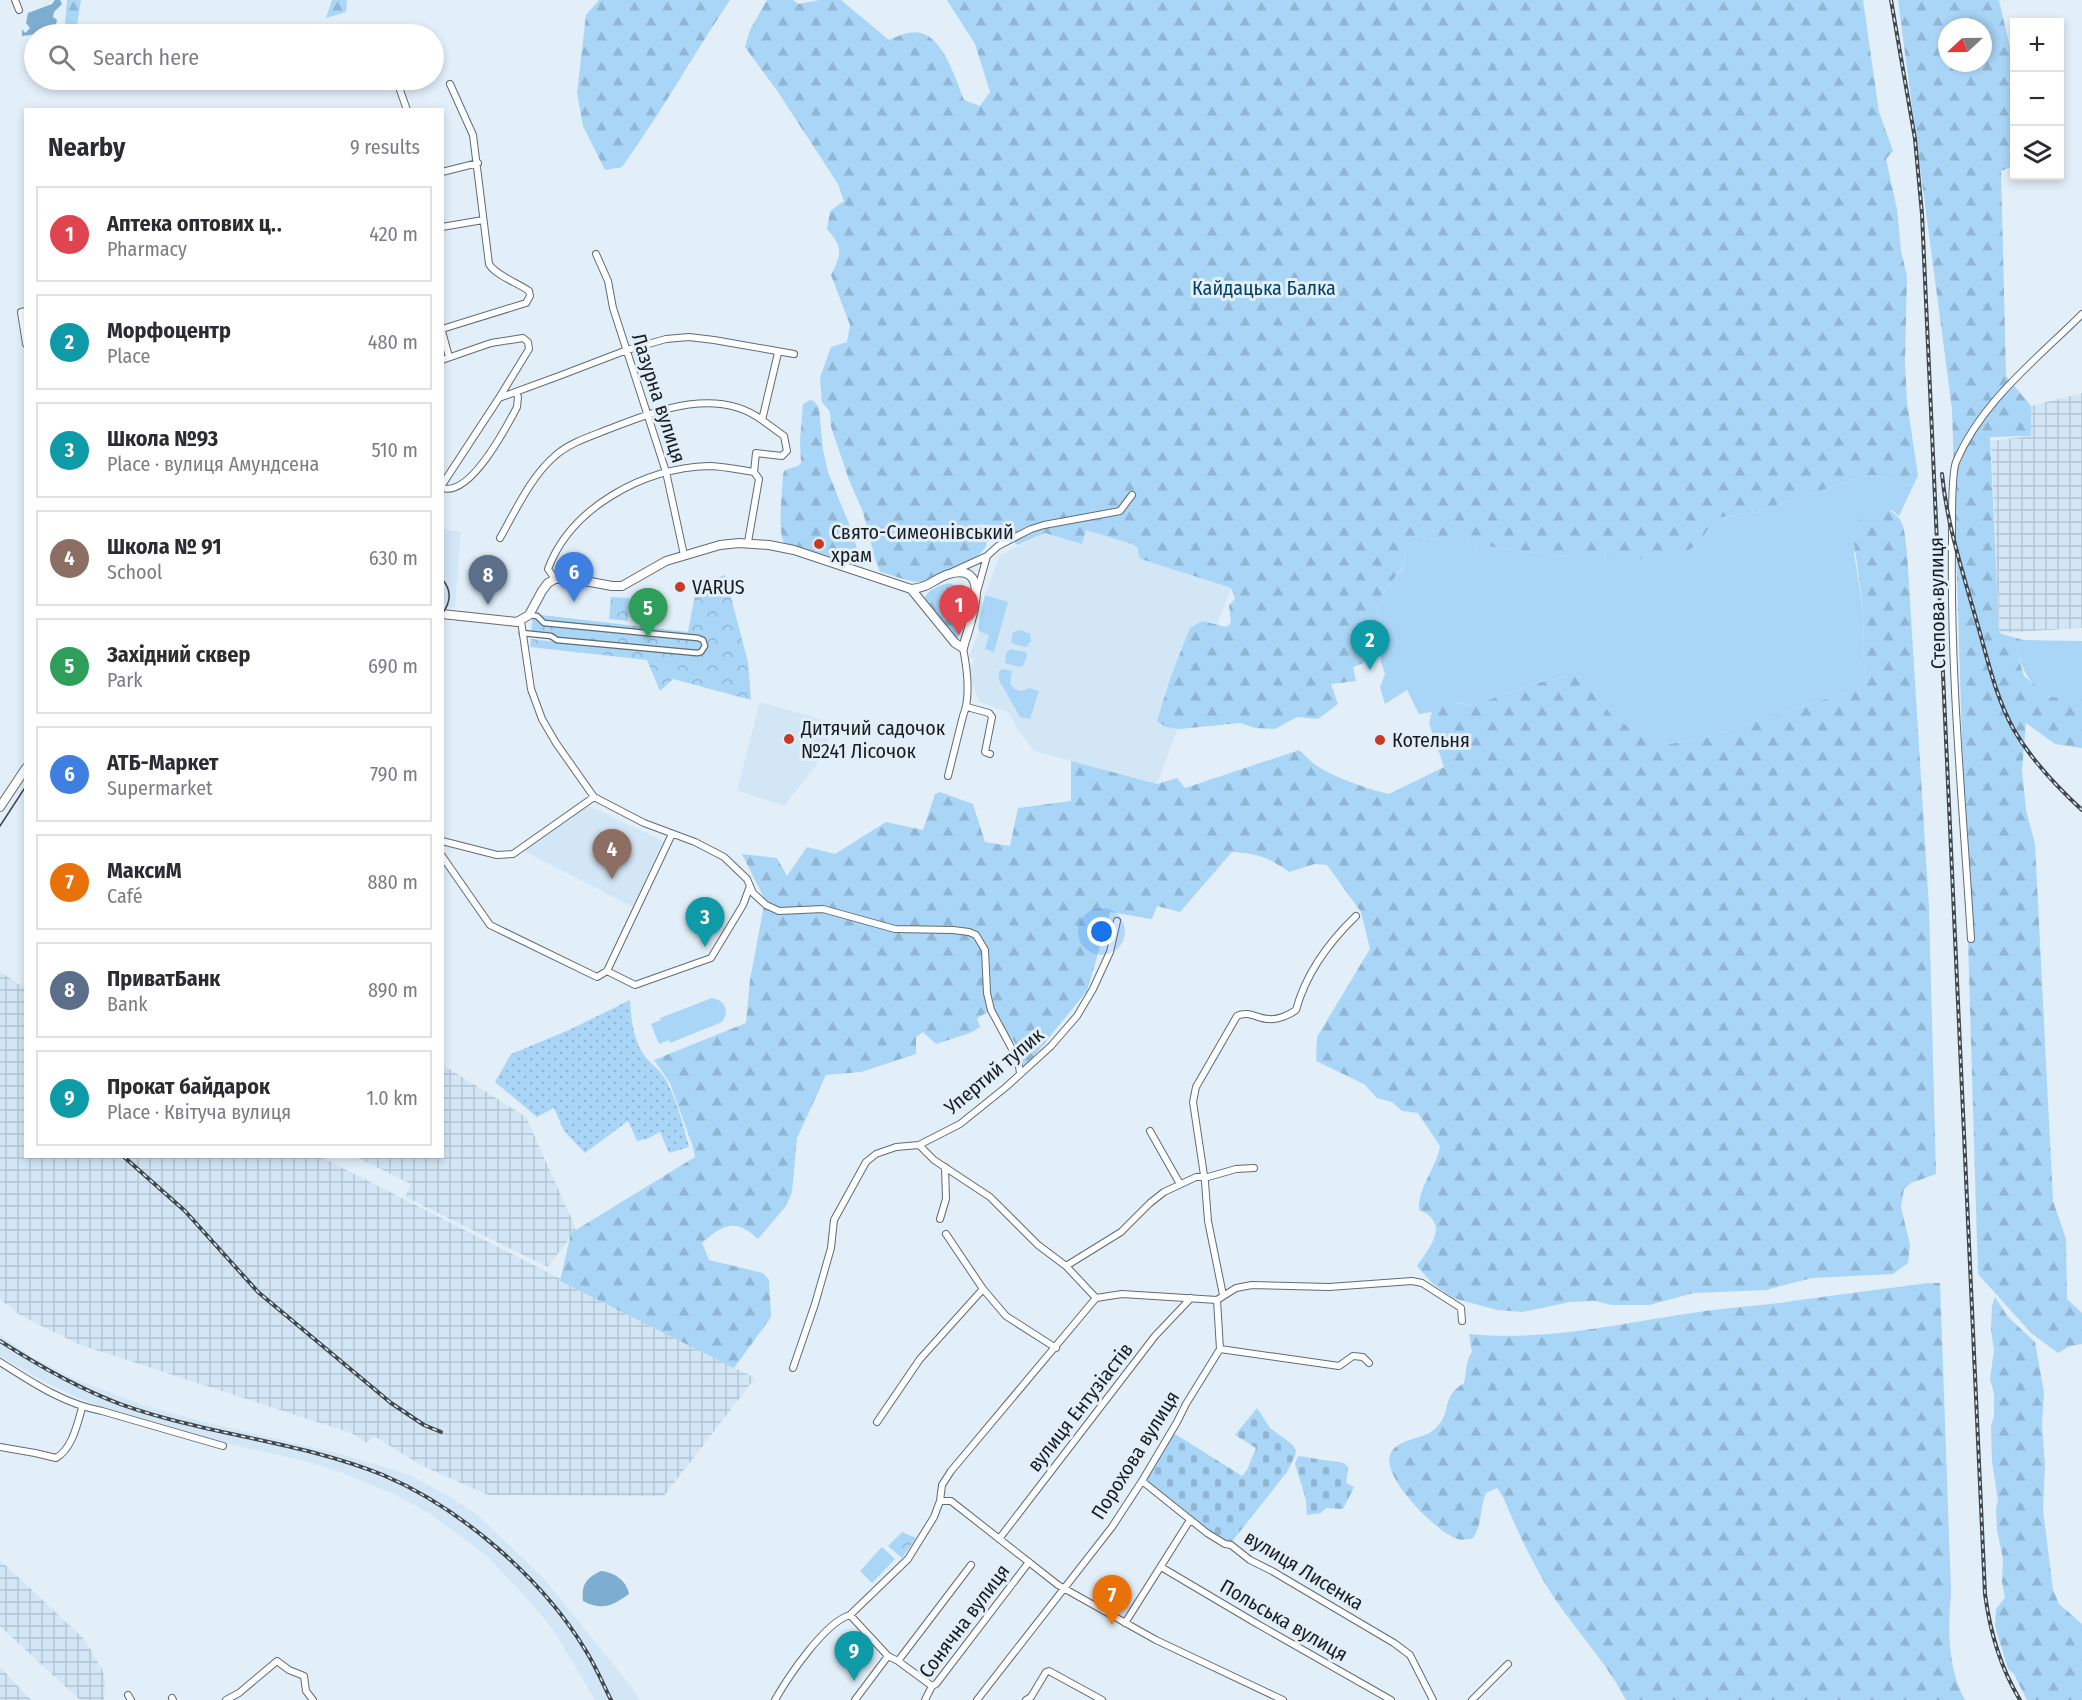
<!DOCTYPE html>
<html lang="en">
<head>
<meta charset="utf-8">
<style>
	body { margin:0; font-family:"Fira Sans Condensed",sans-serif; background:#f7f7f7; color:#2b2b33 }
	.controls { position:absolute; right:18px; top:18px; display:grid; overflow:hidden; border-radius:0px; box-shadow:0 3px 9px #0003 }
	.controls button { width:54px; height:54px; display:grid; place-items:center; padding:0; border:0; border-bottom:2px solid #e1e1e2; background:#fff; color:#2b2b33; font:30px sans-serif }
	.compass { position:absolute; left:1938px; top:18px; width:54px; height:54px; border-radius:50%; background:#fff; box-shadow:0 3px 9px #0003; rotate:248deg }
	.you { position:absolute; left:1102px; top:932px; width:21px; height:21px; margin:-15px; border:4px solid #fff; border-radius:50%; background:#1a73e8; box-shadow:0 0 0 9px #1a73e833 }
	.badge { display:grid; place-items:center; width:39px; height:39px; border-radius:50%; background:#c73b24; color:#fff; font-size:20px; font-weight:700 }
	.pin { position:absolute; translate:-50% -50px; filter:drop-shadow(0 2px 3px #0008) }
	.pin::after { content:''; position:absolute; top:32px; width:21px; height:18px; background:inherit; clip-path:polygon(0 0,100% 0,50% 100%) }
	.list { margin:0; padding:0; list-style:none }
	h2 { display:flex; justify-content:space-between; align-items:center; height:78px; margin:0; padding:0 24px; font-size:26px }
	h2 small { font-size:20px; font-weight:400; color:#7c7c81 }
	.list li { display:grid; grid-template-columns:39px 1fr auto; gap:18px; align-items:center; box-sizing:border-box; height:96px; margin:0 12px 12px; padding:0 12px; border:2px solid #e1e1e2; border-radius:0px }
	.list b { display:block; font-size:22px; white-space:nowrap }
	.list p { margin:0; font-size:20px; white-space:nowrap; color:#7c7c81 }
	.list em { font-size:20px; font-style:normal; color:#7c7c81 }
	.icon { flex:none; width:33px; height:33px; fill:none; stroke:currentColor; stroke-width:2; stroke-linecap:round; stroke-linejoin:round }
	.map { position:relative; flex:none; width:2082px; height:1700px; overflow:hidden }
	.search { position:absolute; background:#fff; box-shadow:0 3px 9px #0003; left:24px; top:24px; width:420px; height:66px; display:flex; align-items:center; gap:15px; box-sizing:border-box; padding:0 21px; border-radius:33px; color:#7c7c81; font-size:22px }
	.panel { position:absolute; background:#fff; box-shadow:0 3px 9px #0003; left:24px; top:108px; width:420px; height:1050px; border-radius:0px }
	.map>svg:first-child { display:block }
	.built { fill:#d3e6f6 }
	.industrial { fill:url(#industrial-grid) }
	.grass { fill:#a9d5f7 }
	.forest { fill:url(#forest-firs); fill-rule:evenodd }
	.cemetery { fill:url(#cemetery-stones) }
	.park { fill:url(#park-crowns) }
	.garden { fill:url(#garden-dots) }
	.water { fill:#7eadd2 }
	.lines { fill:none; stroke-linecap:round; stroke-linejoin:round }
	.pedestrian-casing { stroke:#606b74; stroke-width:7 }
	.minor-casing { stroke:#606b74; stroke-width:8 }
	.tertiary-casing { stroke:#606b74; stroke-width:10 }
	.pedestrian { stroke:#fff; stroke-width:4.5 }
	.minor { stroke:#fff; stroke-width:6 }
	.tertiary { stroke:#fff; stroke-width:8 }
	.tram { stroke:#41474c; stroke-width:1.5 }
	.rail-casing { stroke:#41474c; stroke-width:4 }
	.rail { stroke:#e2eff9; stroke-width:1.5; stroke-dasharray:4.5; stroke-linecap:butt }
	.poi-dot { fill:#c73b24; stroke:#e2eff9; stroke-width:2 }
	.labels { text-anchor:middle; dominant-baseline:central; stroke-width:6; stroke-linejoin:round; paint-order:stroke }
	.park-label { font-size:20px; fill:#044165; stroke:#e2eff9 }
	.street-label { font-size:20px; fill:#181c20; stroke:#e2eff9 }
	.poi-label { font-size:20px; fill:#181c20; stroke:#e2eff9; text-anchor:start }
</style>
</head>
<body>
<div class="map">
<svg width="2082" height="1700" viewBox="0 0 2082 1700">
	<defs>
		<pattern id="industrial-grid" width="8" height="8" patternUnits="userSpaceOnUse" patternTransform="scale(1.5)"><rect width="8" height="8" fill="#d3e6f6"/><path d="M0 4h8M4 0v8" fill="none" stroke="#b4c5d3"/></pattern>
		<pattern id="forest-firs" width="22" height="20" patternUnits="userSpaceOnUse" patternTransform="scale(1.5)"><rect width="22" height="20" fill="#a9d5f7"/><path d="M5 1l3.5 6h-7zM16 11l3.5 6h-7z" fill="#91b6d3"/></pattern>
		<pattern id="cemetery-stones" width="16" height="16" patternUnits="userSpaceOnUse" patternTransform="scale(1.5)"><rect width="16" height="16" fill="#a9d5f7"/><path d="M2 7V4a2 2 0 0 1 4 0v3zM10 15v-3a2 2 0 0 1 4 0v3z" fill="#91b6d3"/></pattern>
		<pattern id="park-crowns" width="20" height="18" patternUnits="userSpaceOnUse" patternTransform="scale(1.5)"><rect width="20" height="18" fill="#a9d5f7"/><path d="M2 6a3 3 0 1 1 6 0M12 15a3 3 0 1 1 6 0" fill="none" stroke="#91b6d3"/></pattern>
		<pattern id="garden-dots" width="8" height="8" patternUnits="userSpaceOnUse" patternTransform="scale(1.5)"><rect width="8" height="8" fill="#a9d5f7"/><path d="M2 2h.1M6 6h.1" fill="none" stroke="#91b6d3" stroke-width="1.8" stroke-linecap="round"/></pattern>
	</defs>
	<rect width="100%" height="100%" fill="#e2eff9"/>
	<!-- built -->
	<path class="built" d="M444 529 461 532 455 608 443 607 442 532Z
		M1086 530 1132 544 1138 548 1141 559 1231 588 1157 784 1034 751 1017 729 1009 713 979 701 967 671 968 665 973 664 974 659 969 657 979 631 978 627 986 592 1000 555 1045 533 1082 544Z
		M760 702 833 723 824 755 784 806 737 790Z
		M587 805 663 841 633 907 524 851Z
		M0 1335 32 1357 75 1379 143 1405 204 1422 337 1453 410 1475 450 1497 479 1516 545 1580 630 1685 640 1700H595L554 1631 524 1595 486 1555 429 1513 396 1495 340 1472 305 1461 208 1439 123 1416 81 1399 45 1382 0 1356Z"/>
	<!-- industrial -->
	<path class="industrial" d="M2082 393V628L1999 633 1991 441 2031 436V406Z
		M0 971 25 989 26 1156 321 1157 561 1279 560 1281 755 1378 664 1496 488 1495 421 1465 374 1436 367 1443 351 1433 78 1344 20 1315 0 1299Z
		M443 1065 526 1117 576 1229 548 1267 405 1197 411 1184 356 1157 442 1156Z
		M0 1560 85 1640 102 1669 105 1679 104 1700H80L0 1626Z
		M0 1667 31 1700H0Z"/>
	<!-- grass -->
	<path class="grass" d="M1872 475 1893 479 1902 484 1913 486 1899 516 1892 510 1854 553 1864 615 1863 649 1866 686 1704 738 1669 744 1656 741 1615 719 1585 682 1577 676H1568L1533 684 1471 706C1456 701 1442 699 1432 712L1419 714 1407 690 1385 704 1380 687 1385 674 1381 662V646L1376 615 1383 593 1403 568 1407 539 1413 536 1577 558C1588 554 1596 555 1607 558L1694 547 1715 518 1758 512 1852 480Z
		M635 594 646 596 644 620 632 618Z
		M985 595 1008 602 994 652 985 649 989 635 979 631 978 627Z
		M1021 630 1030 634 1031 641 1026 647 1014 644 1011 641 1013 632Z
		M2023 640 2082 641V698C2074 698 2066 700 2058 699 2035 696 2022 670 2016 650Z
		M1011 649 1026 652 1027 656 1023 666 1019 667 1005 663 1006 653Z
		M1003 669 1012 671 1010 684 1016 690 1022 691 1029 688 1039 691 1030 719 1020 717 999 680V671Z
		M712 998C725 1000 730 1011 722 1022L670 1043 669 1040 659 1044 651 1024 661 1020 660 1018Z
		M882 1547 895 1559 872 1583 860 1571Z"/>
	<!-- forest -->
	<path class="forest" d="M67 0H81L77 25 65 26Z
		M332 0H347L346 12 326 18Z
		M599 0H730C693 55 661 113 622 167L605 170 583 126 577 93 586 15Z
		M767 0H793L798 4 820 0H841L889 40C898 36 910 30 921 33 944 39 956 80 964 100L980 106 990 92 975 44 947 0H1863L1879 112 1893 151 1886 159 1897 209 1901 251 1907 276 1905 361 1907 402 1918 476 1913 486 1902 484 1893 479 1872 475 1852 480 1758 512 1715 518C1709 526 1701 543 1692 548 1672 559 1631 560 1609 558 1596 556 1589 554 1577 558L1413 536 1407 539 1403 567 1383 593 1376 615 1381 656 1353 667 1356 681 1331 684 1338 704 1318 719 1297 717 1275 729 1255 728 1240 723 1180 729 1166 727 1157 721 1171 676 1190 628 1202 621 1226 627 1231 623 1229 605 1235 599 1231 588 1141 559 1138 554V548L1132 544 1086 530 1082 544 1045 533 1017 545C1004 529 1000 526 979 524 982 530 989 539 986 546 980 559 940 580 926 582 911 584 895 575 880 572L875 559 863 512 849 480 831 427 830 412 822 402 820 377 831 347 847 342 850 325 831 275C842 254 843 247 827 229L830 211 844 201 838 184 778 92 745 47 750 30Z
		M1898 0H1999L2014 65V166L2001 171 2006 376 2031 406V436L1990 437 1999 633 2023 640 2016 650 2024 676 2049 697 2082 698V748L2055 744 2026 723 2022 770 2026 810 2035 844 2053 1201 2066 1239 2067 1299 2082 1313V1344L2070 1346 2058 1353 2031 1333 1978 1274 1952 409ZM1947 27H1983V63H1947Z
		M810 400 814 401 819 408 823 450 828 472 853 534 860 560 859 564C847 566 835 557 823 554 812 552 796 552 786 545 776 538 783 487 783 474L785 470 798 466 801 463 800 440 803 404Z
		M1882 508C1906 514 1904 531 1907 552L1929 908 1936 1174 1911 1183 1904 1189 1901 1207 1910 1245 1908 1263 1893 1274 1812 1278 1766 1290 1694 1293 1649 1305H1612L1595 1301 1570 1302 1523 1312 1497 1310 1453 1298 1432 1283 1417 1266C1430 1247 1451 1223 1419 1210 1418 1186 1436 1170 1440 1146L1418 1113 1402 1111 1392 1102 1377 1098 1364 1084 1316 1061 1317 1037 1370 949 1361 912 1327 865 1315 864 1289 872C1271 858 1255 853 1232 852L1180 912 1157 906 1152 919 1110 912 1087 991 1034 1056 1033 1061 1026 1066 1023 1065C1022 1045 1001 1026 988 1012L977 1018 980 1027 970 1033 936 1044 923 1032 916 1037V1054L861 1072 826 1075 797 1138 792 1192 786 1206 758 1239C736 1218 723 1224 702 1243L709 1260 763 1273 769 1280 771 1317 734 1368 560 1281 571 1233 695 1157 693 1147 670 1083 654 1060 746 1023 750 980 765 900 742 854 777 858 787 876 807 847 835 854 886 822 923 830 935 794 940 792 973 804 985 842 1010 846 1018 808 1071 801V761L1157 784 1177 778 1185 788 1299 750C1304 754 1308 759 1313 763 1327 775 1370 790 1389 794L1444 767 1429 723 1432 712 1437 706 1444 702H1453L1471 706 1533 684 1568 676H1577L1585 682 1615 719 1656 741 1669 744 1704 738 1866 686 1863 649 1864 615 1853 535C1855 519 1867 511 1882 508Z
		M949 583 965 590C970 602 966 629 957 638L952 635 924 599C928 589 939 586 949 583Z
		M1928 1283H1940L1951 1592C1948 1628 1947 1668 1965 1700H1626C1606 1661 1575 1630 1551 1593 1532 1563 1517 1530 1503 1497L1497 1488 1486 1493C1479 1509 1483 1524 1473 1538 1465 1540 1459 1541 1451 1536 1433 1527 1382 1477 1390 1455 1397 1437 1423 1441 1436 1428 1453 1411 1440 1398 1464 1383 1467 1371 1465 1362 1472 1352L1469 1334C1548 1342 1627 1322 1705 1311 1734 1307 1763 1306 1792 1301 1837 1295 1882 1289 1928 1283Z
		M1995 1297 2008 1317 2035 1342 2044 1393 2042 1424 2045 1466 2043 1510 2053 1590 2059 1604 2082 1624V1700H2027L2014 1674 2008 1669 1995 1626 1996 1609 2005 1598 2002 1582 2003 1559 1997 1530 1996 1509 1998 1501 1992 1461 1991 1426 1994 1416V1394L1990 1379 1994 1351 1991 1330 1992 1306Z"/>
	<!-- cemetery -->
	<path class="cemetery" d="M1257 1408 1270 1428 1293 1445 1296 1450 1295 1456 1287 1472 1230 1544 1209 1533 1151 1487 1146 1478 1172 1432 1242 1476 1247 1470 1256 1448 1235 1435Z
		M1298 1456 1344 1463 1348 1467 1346 1483 1354 1487 1343 1509 1326 1508 1321 1513 1307 1515 1306 1500 1295 1464Z"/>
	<!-- park -->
	<path class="park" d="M725 575 748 662 751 700 673 679 660 691 647 660 530 647 531 639 556 642 551 636 531 634 533 614 688 632 697 584Z
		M611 597 629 598 628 621 609 619Z
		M902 1532 916 1538 902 1558 888 1546Z"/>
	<!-- garden -->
	<path class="garden" d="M630 1000C631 1018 633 1040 644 1055 650 1064 661 1070 666 1080 677 1101 683 1124 689 1147L669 1153 660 1132 647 1139 637 1141 628 1121 585 1153 564 1131 554 1108 537 1117 495 1082 511 1054 569 1030Z"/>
	<!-- water -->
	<path class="water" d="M55 0H60L62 4 54 12 53 17 57 20 56 25 44 33 22 36V29L25 33 30 28 26 23 28 13 52 4Z
		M601 1571C614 1572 627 1581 629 1594 612 1606 602 1611 583 1601 581 1585 586 1578 601 1571Z"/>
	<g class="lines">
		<!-- pedestrian casing -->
		<g class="pedestrian-casing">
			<path id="pedestrian" d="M522 633 551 636 557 640 697 653 701 652 705 646 703 640 698 638 544 623 537 616 529 615"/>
		</g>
		<!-- minor casing -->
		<g class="minor-casing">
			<path id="minor" d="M15 0 19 10
				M400 90 407 110
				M442 172 478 163
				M442 227 483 220
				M596 254 608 281 613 308 666 472 684 555
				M26 311 21 312 26 344
				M442 329 526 303 530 296 529 291C518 283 495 275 489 264L473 135 450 84
				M442 331 449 357
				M442 360 491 343 523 338 528 342 529 349 499 398
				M442 485 499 398 559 376 627 350 666 339 689 337 714 340 794 354
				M442 488C470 497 506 428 517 407L518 397 516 392
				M500 538C516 510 531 476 556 455 571 442 592 436 609 429 656 411 716 386 762 420
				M748 542 759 479 754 472 756 453 782 456 787 451 784 436 762 420 778 353
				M952 572 987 556
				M555 579 548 569C571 507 644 468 709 466 723 466 739 470 754 472
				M977 592 987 556 998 546 1031 529 1044 525 1120 511 1132 495
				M521 621 531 689 542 719 556 743 594 797 644 823 695 842 724 857 747 879 753 893 766 905 779 911 823 909 895 929 953 930 969 932 976 935 985 950 987 993 991 1010 1018 1060 1020 1073
				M967 707 989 713 992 717 985 752 990 754
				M948 776 963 716C971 697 967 668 963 648
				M442 841 497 855 513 854 594 797
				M442 856 490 925 597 977 607 971 635 985 711 958 743 905 750 886
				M1971 939C1963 807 1950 675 1952 544 1952 527 1951 475 1956 462 1981 402 2037 359 2082 314
				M607 971 672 834
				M1150 1131 1180 1184
				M919 1145 934 1160 990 1197 1038 1245 1066 1266 1096 1298
				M940 1219 946 1199 945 1167
				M946 1234 983 1289 1006 1316 1056 1348
				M1066 1266 1121 1232 1150 1203 1164 1192 1196 1177H1208L1236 1169 1254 1168
				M1223 1295 1208 1221 1205 1182 1193 1102 1196 1087 1237 1016C1249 1010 1257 1019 1269 1019 1278 1020 1289 1015 1296 1010 1306 973 1329 942 1356 916
				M1217 1300 1220 1349
				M0 1362C33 1383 64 1404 102 1411L223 1446
				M793 1368 815 1304 831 1248 834 1220 866 1162 876 1154 896 1147 919 1145 960 1124 1006 1087 1051 1046 1077 1016 1093 989 1110 952 1117 921
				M877 1422 920 1359 983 1289
				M0 1447 35 1453 56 1458C72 1449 77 1425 82 1408
				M1142 1481 1207 1533 1225 1544 1231 1545 1250 1560 1272 1571 1394 1643 1410 1655 1433 1700
				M940 1501H951L1058 1585 1156 1640 1283 1700
				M999 1539 1155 1336 1191 1298
				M1161 1567 1254 1622 1391 1700
				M850 1615 888 1656 898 1661 932 1686
				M1125 1623 1190 1520
				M898 1661 971 1565
				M128 1695 131 1700
				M172 1698 173 1700
				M226 1700 239 1693 277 1661 289 1670 304 1676 306 1691 313 1700
				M775 1700C788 1677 825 1622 850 1615L908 1559 934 1517 940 1501 942 1485 951 1471 1096 1298 1122 1294 1217 1300 1236 1288 1252 1285 1329 1287 1412 1281 1422 1283 1461 1308 1462 1321
				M855 1700 888 1656
				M925 1700 932 1686 936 1684 1029 1562
				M977 1700 1112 1527 1142 1481 1177 1422 1186 1404 1220 1349 1339 1366 1353 1356 1363 1357 1369 1363
				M1026 1700 1031 1697 1046 1672 1049 1671 1102 1700
				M1472 1700 1508 1664"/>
		</g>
		<!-- tertiary casing -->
		<g class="tertiary-casing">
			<path id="tertiary" d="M442 614 517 622 529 615 542 591 548 583 555 579H574L612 586H622L666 561 720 545 739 543 769 545 794 550 911 589C929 588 935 578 949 574 996 561 968 628 963 648L955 643 911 589
				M0 807 26 768"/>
		</g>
		<!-- pedestrian -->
		<use href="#pedestrian" class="pedestrian"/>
		<!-- minor -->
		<use href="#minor" class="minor"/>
		<!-- tertiary -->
		<use href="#tertiary" class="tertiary"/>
		<!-- tram -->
		<path class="tram" d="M442 579C452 590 451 602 442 614
			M0 826 26 786"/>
		<!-- rail casing -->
		<g class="rail-casing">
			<path id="rail" d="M1891 0 1915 139 1922 214 1985 1594C1990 1632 2000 1667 2020 1700
				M1942 474C1947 526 1964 576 1978 626 1988 661 1996 698 2014 730 2032 761 2056 786 2082 810
				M123 1156 185 1211 258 1292 391 1403 424 1425 441 1432
				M0 1341C39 1366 77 1388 120 1404 206 1435 299 1441 383 1475 461 1508 543 1579 586 1651 596 1667 603 1684 611 1700"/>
		</g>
		<!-- rail -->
		<use href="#rail" class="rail"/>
	</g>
	<!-- markers -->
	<g class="poi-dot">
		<circle cx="819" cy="544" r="6"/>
		<circle cx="680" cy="587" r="6"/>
		<circle cx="789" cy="739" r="6"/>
		<circle cx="1380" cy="740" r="6"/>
	</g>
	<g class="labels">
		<!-- park labels -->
		<g class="park-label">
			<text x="1264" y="288">Кайдацька Балка</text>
		</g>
		<!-- street labels -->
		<g class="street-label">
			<text transform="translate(659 398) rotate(72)">Лазурна вулиця</text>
			<text transform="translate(1937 603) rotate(-91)">Степова вулиця</text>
			<text transform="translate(994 1071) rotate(-40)">Упертий тупик</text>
			<text transform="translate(1080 1407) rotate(-52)">вулиця Ентузіастів</text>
			<text transform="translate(1135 1455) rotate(-58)">Порохова вулиця</text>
			<text transform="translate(1304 1570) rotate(31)">вулиця Лисенка</text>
			<text transform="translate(1284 1620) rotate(30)">Польська вулиця</text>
			<text transform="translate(964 1621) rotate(-53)">Сонячна вулиця</text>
		</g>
		<!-- poi labels -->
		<g class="poi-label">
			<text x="831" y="532">Свято-Симеонівський<tspan x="831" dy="23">храм</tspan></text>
			<text x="692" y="587">VARUS</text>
			<text x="801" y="728">Дитячий садочок<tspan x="801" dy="23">№241 Лісочок</tspan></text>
			<text x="1392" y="740">Котельня</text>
		</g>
	</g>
</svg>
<div class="controls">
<button>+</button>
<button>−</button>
<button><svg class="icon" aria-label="layers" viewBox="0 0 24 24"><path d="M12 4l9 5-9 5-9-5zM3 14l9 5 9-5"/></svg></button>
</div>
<svg class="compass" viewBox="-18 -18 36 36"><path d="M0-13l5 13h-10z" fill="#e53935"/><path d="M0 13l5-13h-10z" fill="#7c7c81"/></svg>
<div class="you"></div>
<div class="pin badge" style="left:959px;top:635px;background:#e0444e">1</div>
<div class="pin badge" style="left:1370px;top:670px;background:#0f9aa8">2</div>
<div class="pin badge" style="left:705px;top:947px;background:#0f9aa8">3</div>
<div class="pin badge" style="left:612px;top:879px;background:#8d6e63">4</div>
<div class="pin badge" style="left:648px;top:638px;background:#2e9e5b">5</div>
<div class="pin badge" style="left:574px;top:602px;background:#3f7fe0">6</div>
<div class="pin badge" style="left:1112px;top:1625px;background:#e8710a">7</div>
<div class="pin badge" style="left:488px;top:605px;background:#5c6f8a">8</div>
<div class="pin badge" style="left:854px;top:1681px;background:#0f9aa8">9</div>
<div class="search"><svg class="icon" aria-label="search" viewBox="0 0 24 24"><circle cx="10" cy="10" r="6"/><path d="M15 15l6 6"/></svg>Search here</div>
<section class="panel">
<h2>Nearby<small>9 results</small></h2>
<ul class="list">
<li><span class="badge" style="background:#e0444e">1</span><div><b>Аптека оптових ц‥</b><p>Pharmacy</p></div><em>420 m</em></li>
<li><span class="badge" style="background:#0f9aa8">2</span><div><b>Морфоцентр</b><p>Place</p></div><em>480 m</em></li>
<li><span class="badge" style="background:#0f9aa8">3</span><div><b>Школа №93</b><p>Place · вулиця Амундсена</p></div><em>510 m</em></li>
<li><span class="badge" style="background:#8d6e63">4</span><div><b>Школа № 91</b><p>School</p></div><em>630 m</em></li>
<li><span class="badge" style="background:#2e9e5b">5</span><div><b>Західний сквер</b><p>Park</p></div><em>690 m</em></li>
<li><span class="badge" style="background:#3f7fe0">6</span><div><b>АТБ-Маркет</b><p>Supermarket</p></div><em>790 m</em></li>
<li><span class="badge" style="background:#e8710a">7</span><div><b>МаксиМ</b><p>Café</p></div><em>880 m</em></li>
<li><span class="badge" style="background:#5c6f8a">8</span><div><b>ПриватБанк</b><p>Bank</p></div><em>890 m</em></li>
<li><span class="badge" style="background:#0f9aa8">9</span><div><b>Прокат байдарок</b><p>Place · Квітуча вулиця</p></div><em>1.0 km</em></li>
</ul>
</section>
</div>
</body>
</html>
